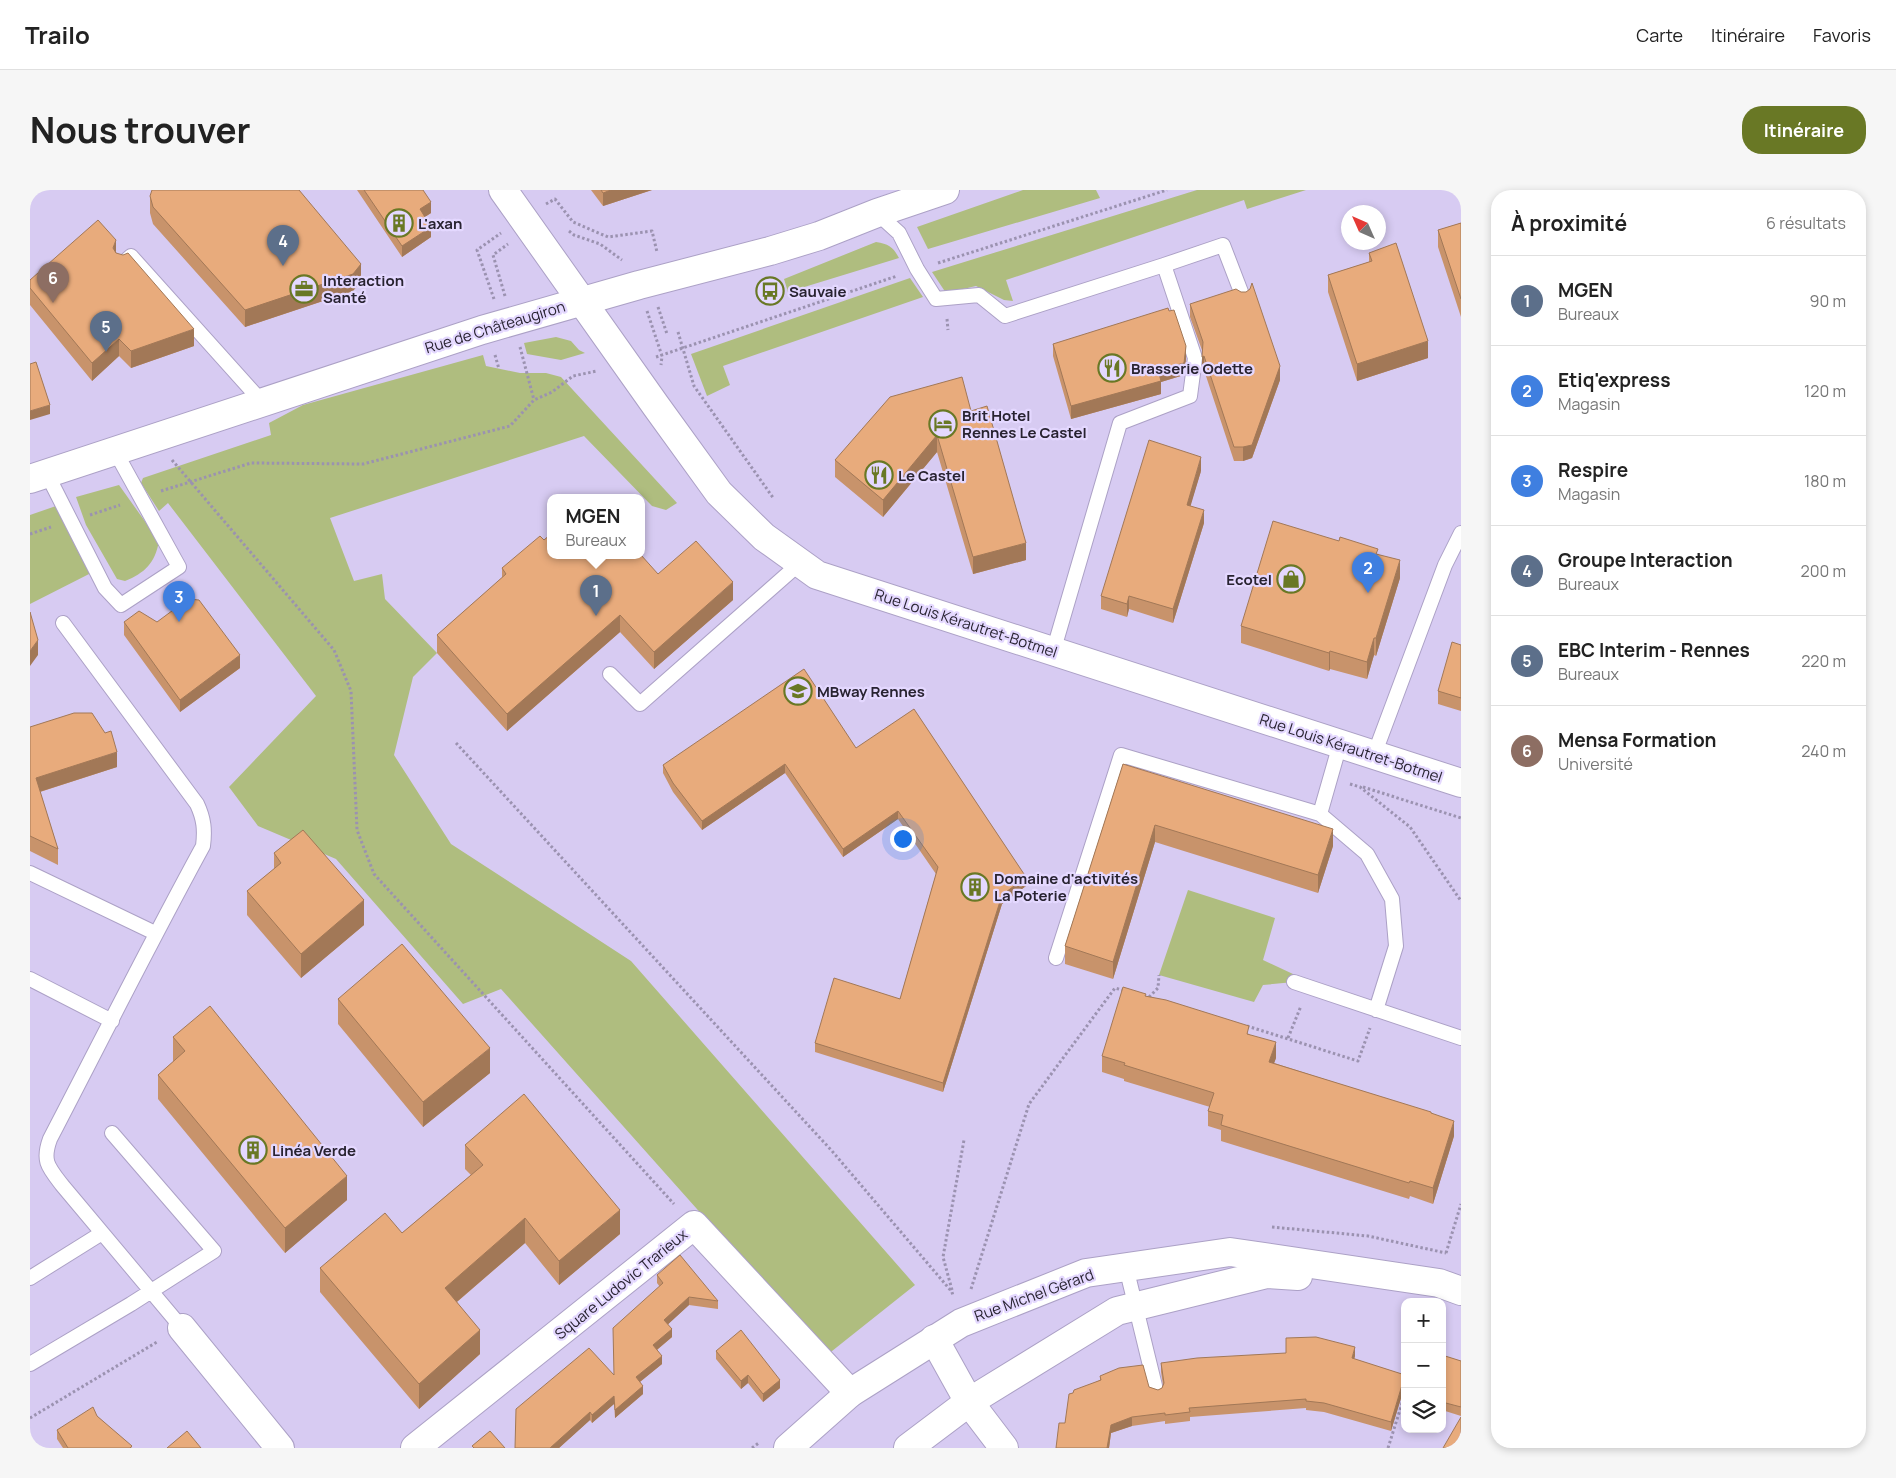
<!DOCTYPE html>
<html lang="fr">
<head>
<meta charset="utf-8">
<style>
	body { margin:0; font-family:Manrope,sans-serif; background:#f6f6f6; color:#222 }
	.controls { position:absolute; right:15px; bottom:15px; display:grid; overflow:hidden; border-radius:10px; box-shadow:0 2px 8px #0003 }
	.controls button { width:45px; height:45px; display:grid; place-items:center; padding:0; border:0; border-bottom:1px solid #e0e0e0; background:#fff; color:#222; font:25px sans-serif }
	.compass { position:absolute; left:1311px; top:15px; width:45px; height:45px; border-radius:50%; background:#fff; box-shadow:0 2px 8px #0003; rotate:315deg }
	.you { position:absolute; left:872px; top:648px; width:18px; height:18px; margin:-12px; border:4px solid #fff; border-radius:50%; background:#1a73e8; box-shadow:0 0 0 8px #1a73e833 }
	.badge { display:grid; place-items:center; width:32px; height:32px; border-radius:50%; background:#697825; color:#fff; font-size:16px; font-weight:700 }
	.pin { position:absolute; translate:-50% -41px; filter:drop-shadow(0 1px 2px #0008) }
	.pin::after { content:''; position:absolute; top:26px; width:18px; height:15px; background:inherit; clip-path:polygon(0 0,100% 0,50% 100%) }
	.popup { position:absolute; left:517px; top:304px; width:98px; height:65px; box-sizing:border-box; display:grid; place-content:center; border-radius:10px; background:#fff; filter:drop-shadow(0 1px 4px #0005); font-size:16px; white-space:nowrap; color:#767676 }
	.popup b { font-size:19px; color:#222 }
	.popup::after { content:''; position:absolute; left:50%; top:100%; margin-left:-10px; border:10px solid transparent; border-top-color:#fff }
	.list { margin:0; padding:0; list-style:none }
	h2 { display:flex; justify-content:space-between; align-items:center; height:65px; margin:0; padding:0 20px; font-size:21px }
	h2 small { font-size:16px; font-weight:400; color:#767676 }
	.list li { display:grid; grid-template-columns:32px 1fr auto; gap:15px; align-items:center; box-sizing:border-box; height:90px; padding:0 20px; border-top:1px solid #e0e0e0 }
	.list b { display:block; font-size:19px; white-space:nowrap }
	.list p { margin:0; font-size:16px; white-space:nowrap; color:#767676 }
	.list em { font-size:16px; font-style:normal; color:#767676 }
	.icon { flex:none; width:28px; height:28px; fill:none; stroke:currentColor; stroke-width:2; stroke-linecap:round; stroke-linejoin:round }
	.map { position:relative; flex:none; width:1431px; height:1258px; overflow:hidden; border-radius:20px }
	header { display:flex; align-items:center; gap:30px; box-sizing:border-box; height:70px; padding:0 25px; background:#fff; border-bottom:1px solid #e0e0e0 }
	header strong { font-size:24px }
	nav { display:flex; gap:28px; margin-inline-start:auto; font-size:18px }
	.intro { display:flex; align-items:center; justify-content:space-between; box-sizing:border-box; height:120px; padding:0 30px }
	h1 { margin:0; font-size:35px }
	.button { padding:12px 22px; border-radius:20px; background:#697825; color:#fff; font-size:18px; font-weight:700 }
	main { display:flex; gap:30px; padding:0 30px }
	aside { flex:1; background:#fff; border-radius:20px; box-shadow:0 2px 8px #0003 }
	.map>svg:first-child { display:block }
	.green { fill:#afbd7f }
	.lines { fill:none; stroke-linecap:round; stroke-linejoin:round }
	.service-casing { stroke:#aca1c6; stroke-width:16 }
	.minor-casing { stroke:#aca1c6; stroke-width:30 }
	.tertiary-casing { stroke:#aca1c6; stroke-width:30 }
	.secondary-casing { stroke:#aca1c6; stroke-width:30 }
	.path { stroke:#9b92b0; stroke-width:3; stroke-dasharray:2.5 2.5; stroke-linecap:butt }
	.service { stroke:#fff; stroke-width:14 }
	.minor { stroke:#fff; stroke-width:28 }
	.tertiary { stroke:#fff; stroke-width:28 }
	.secondary { stroke:#fff; stroke-width:28 }
	.wall { fill:#c8936b }
	.shaded-wall { fill:#a27857 }
	.building { fill:#e8ab7c; stroke:#a27857 }
	.labels { text-anchor:middle; dominant-baseline:central; stroke-width:4.5; stroke-linejoin:round; paint-order:stroke }
	.poi-label { font-size:15px; font-weight:bold; fill:#282331; stroke:#e4d8ff; text-anchor:start }
	.street-label { font-size:15px; fill:#282331; stroke:#e4d8ff }
</style>
</head>
<body>
<header>
<strong>Trailo</strong>
<nav><a>Carte</a><a>Itinéraire</a><a>Favoris</a></nav>
</header>
<div class="intro"><h1>Nous trouver</h1><a class="button">Itinéraire</a></div>
<main>
<div class="map">
<svg width="1431" height="1258" viewBox="0 0 1431 1258">
	<rect width="100%" height="100%" fill="#d7cbf2"/>
	<!-- green -->
	<path class="green" d="M993 0H1066L1070 8 898 59 887 37Z
		M1167 0H1276L1217 19 1214 10 976 90 983 111 974 110 946 96 916 103 902 82Z
		M846 52C859 54 863 57 869 68L758 102 754 89Z
		M880 88 893 107 693 176 700 195 677 206 661 164Z
		M526 147 541 151 549 160 555 163 531 170 497 164 494 153Z
		M453 165 456 176 490 183H516L531 187 647 313 636 320 622 316 554 246 300 328 324 391 352 384 355 409 407 463 383 487 364 565 421 654 601 771 885 1095 797 1165 471 799 433 814 306 669 228 636 199 597 286 506 138 313 129 321 111 293 113 288 241 245 239 233 273 215Z
		M89 295 129 351C125 373 115 383 95 391L87 389 56 335 46 307Z
		M26 316 63 382 0 414V325Z
		M1158 700 1245 728 1233 770 1263 784 1264 792 1233 795 1224 812 1129 785Z"/>
	<g class="lines">
		<!-- service casing -->
		<g class="service-casing">
			<path id="service" d="M847 23 869 43 887 79 906 109 949 105 975 126 1134 75 1165 168 1160 206 1090 233 1023 462
				M92 74 101 66 233 213
				M1134 75 1193 55 1213 107
				M17 284 75 398 91 415 149 377 85 261
				M33 433 167 614C174 629 175 640 173 656 120 753 71 851 20 949 12 971 18 977 32 995L152 1138
				M580 484 610 514 770 373
				M1310 554 1290 624 1337 664 1362 709 1366 756 1346 820
				M1344 565 1415 375 1431 343
				M0 683 125 743
				M1026 768 1091 565 1290 624
				M0 789 82 831
				M1264 792 1431 848
				M1096 1077 1126 1200
				M0 1088 72 1043
				M0 1174 101 1114 184 1061 82 943"/>
		</g>
		<!-- minor casing -->
		<g class="minor-casing">
			<path id="minor" d="M473 0 626 216 689 303 734 347 787 385 1431 593
				M152 1138 250 1258
				M904 1149 939 1212 974 1258
				M385 1258 664 1035 820 1203"/>
		</g>
		<!-- tertiary casing -->
		<g class="tertiary-casing">
			<path id="tertiary" d="M758 1258 820 1203 931 1133 1056 1083 1200 1062 1409 1093 1431 1101
				M878 1258 939 1212 1087 1121 1237 1084 1268 1086"/>
		</g>
		<!-- secondary casing -->
		<g class="secondary-casing">
			<path id="secondary" d="M0 289 452 140 609 95 740 61 789 46 847 23 915 0"/>
		</g>
		<!-- path -->
		<path class="path" d="M516 14 525 9 543 32 578 47 622 41 627 62
			M539 41 544 45 570 54 592 70
			M908 73 1137 0
			M475 106 463 65 478 54
			M464 109 447 60 471 43
			M628 117 637 144
			M617 121 632 166 631 175
			M917 129 918 140
			M648 142 664 196 744 309
			M490 157 504 210
			M465 165 469 179
			M626 167 867 86
			M142 270 304 460 321 501 327 640 344 684 644 1014
			M131 301 221 273 333 274 480 236 504 210 522 202 543 186 567 181
			M60 325 90 315
			M0 344 21 337
			M426 553 802 961 922 1102 923 1106
			M1320 594 1330 597 1380 637 1431 711
			M1333 597 1431 628
			M1119 807 1128 798 1129 785
			M1217 836 1328 871 1340 838
			M1258 848 1271 816
			M1242 1037 1338 1046 1416 1063
			M1416 1063 1431 1014
			M941 1099 999 914 1085 798 1096 801
			M922 1100 913 1067 934 950
			M0 1228 127 1152
			M722 1258 730 1252
			M1358 1258 1375 1204"/>
		<!-- service -->
		<use href="#service" class="service"/>
		<!-- minor -->
		<use href="#minor" class="minor"/>
		<!-- tertiary -->
		<use href="#tertiary" class="tertiary"/>
		<!-- secondary -->
		<use href="#secondary" class="secondary"/>
	</g>
	<!-- wall -->
	<path class="wall" d="M327 0H393L401 23 395 27 401 47 372 67Z
		M561 0H622L573 16Z
		M120 6 331 91 323 101 215 137 123 34 120 23Z
		M1431 33V127L1408 57V40Z
		M86 63 164 156 101 178 89 166 62 191 0 115V90Z
		M1339 63 1398 168 1327 191 1298 102V85L1339 72Z
		M1160 114 1250 190 1222 268 1213 271H1204L1174 180H1172L1173 163 1160 127Z
		M1023 154 1156 169 1154 185 1131 192V204L1041 229 1023 166Z
		M941 221 996 370 943 384 907 262 853 327 805 287V270Z
		M1171 281 1160 316 1174 333 1143 433 1099 419 1097 427 1071 419V406Z
		M514 350 628 384 703 410 624 479 590 442 477 541 407 463V445L472 388V378Z
		M1348 364 1370 388 1346 466 1344 465 1337 489 1300 479 1299 481 1211 453V436Z
		M94 432H127L210 478 150 522 94 445Z
		M1431 455V521L1408 514V501Z
		M0 537 87 577 10 602 28 659V675L0 661Z
		M826 558 996 696 972 714 913 902 785 862V853L870 809 906 684 868 629 813 667 755 583 672 640 643 602 633 583V575Z
		M1093 574 1303 656 1288 703 1125 652 1083 789 1035 774V756Z
		M244 663 334 735 271 788 217 725V701L244 679Z
		M1116 806 1219 844 1246 868 1244 873 1401 923 1424 946 1403 1014 1380 1006 1379 1009 1191 951V940L1178 936V921L1180 917 1094 891V889L1072 882V866Z
		M308 809 460 883 393 937 308 834Z
		M143 847 317 1010 255 1063 128 909V885L143 872Z
		M435 955 590 1044 529 1095 495 1053 427 1112 450 1164 389 1219 290 1102V1078L372 1043 441 985 435 979Z
		M627 1085 688 1111V1119L659 1115 638 1134 642 1147 627 1160 632 1174 610 1192 613 1204 585 1228 584 1214 562 1233 560 1230 529 1258H485L584 1184 630 1097 627 1093Z
		M686 1161 750 1198 733 1212 718 1193 711 1199 686 1169Z
		M1412 1165 1431 1171V1226L1412 1220Z
		M1325 1166 1324 1169 1375 1185V1195L1361 1241 1294 1222 1276 1220V1218L1160 1227V1231L1135 1234V1231L1102 1236 1081 1243 1079 1258H1026L1035 1233 1043 1203 1070 1190V1186L1119 1197 1128 1200 1132 1198 1133 1195 1131 1182V1173Z
		M67 1226 102 1258H33L27 1249V1240Z"/>
	<!-- shaded-wall -->
	<path class="shaded-wall" d="M581 0H622L573 16V3Z
		M401 12V23L390 30V19Z
		M401 37V47L372 67V56Z
		M86 50V67L83 58Z
		M331 74V91L323 101 215 137V120Z
		M164 139V156L101 178V161Z
		M89 149V166L62 191V173Z
		M1398 151V168L1327 191V174Z
		M1156 156V169L1154 185 1131 192V204L1041 229V216L1128 180Z
		M1174 166V180H1172V167Z
		M1250 176V190L1222 268 1213 271V257Z
		M20 215V224L0 230V221Z
		M907 245V262L853 327V310Z
		M1171 267V281L1157 328V315Z
		M1174 320V333L1143 433V419Z
		M996 353V370L943 384V367Z
		M1370 370V388L1346 466V448Z
		M703 392V410L624 479V462Z
		M1099 406V419L1097 427V414Z
		M590 425V442L477 541V524Z
		M1344 448V465L1337 489V472Z
		M8 450V465L0 476V461Z
		M1300 461V479L1299 481V463Z
		M210 465V478L150 522V510Z
		M87 562V577L6 603V588Z
		M755 574V583L672 640V631Z
		M868 621V629L813 667V659Z
		M1125 635V652L1083 789V772Z
		M1303 639V656L1288 703V685Z
		M996 687V696L972 714 913 902V893L972 705Z
		M334 710V735L271 788V764Z
		M1246 852V868L1239 887V872Z
		M460 858V883L393 937V912Z
		M1424 931V946L1403 1014V998Z
		M317 986V1010L255 1063V1038Z
		M590 1020V1044L529 1095V1071Z
		M495 1028V1053L415 1122V1098Z
		M659 1107V1115L634 1138V1130Z
		M642 1139V1147L623 1163V1155Z
		M450 1140V1164L389 1219V1194Z
		M1325 1157V1166L1322 1177V1168Z
		M632 1166V1174L606 1195V1187Z
		M718 1185V1193L711 1199V1191Z
		M1375 1186V1195L1361 1241V1232Z
		M750 1190V1198L733 1212V1204Z
		M613 1196V1204L585 1228V1220Z
		M584 1206V1214L562 1233V1225Z
		M560 1222V1230L529 1258H520Z
		M1102 1227V1236L1081 1243 1079 1258H1077L1081 1235Z"/>
	<!-- building -->
	<path class="building" d="M122 0H269L331 74 323 84 215 120 123 17 120 6Z
		M334 0H393L401 12 390 19 401 37 372 56Z
		M571 0H581L573 3Z
		M68 30 86 50 83 58 86 63 93 65 98 63 164 139 101 161 89 149 62 173 0 98V90Z
		M1431 33V109L1408 40Z
		M1366 53 1398 151 1327 174 1298 85 1342 71 1339 63Z
		M1222 93 1250 176 1222 255 1213 257H1204L1174 166 1172 167 1173 152 1160 114 1206 99 1211 102H1216L1220 99Z
		M1138 118 1139 121 1144 120 1156 156 1154 173 1128 180 1131 191 1041 216 1023 154Z
		M6 172 20 215 0 221V174Z
		M932 187 941 221 957 216 996 353 943 367 907 245 853 310 805 270 860 207Z
		M1119 250 1171 267 1157 315 1174 320 1143 419 1099 406 1097 414 1071 406Z
		M1243 331 1309 351 1310 347 1348 359 1346 364 1370 370 1346 448H1344L1337 472 1300 461 1299 463 1211 436Z
		M521 344V365H611L628 384 666 351 703 392 624 462 590 425 477 524 407 445 476 384 472 378 510 346 514 350Z
		M158 409 169 410 210 465 150 510 94 432 109 421 127 432Z
		M0 422 8 450 0 461Z
		M1422 452 1431 455V508L1408 501Z
		M774 479 826 558 884 519 996 687 972 705 913 893 785 853 804 788 870 809 908 677 868 621 813 659 755 574 672 631 643 593 633 575Z
		M44 523H62L75 543 81 541 87 562 6 588 28 659 0 646V537Z
		M1093 574 1303 639 1288 685 1125 635 1083 772 1035 756Z
		M273 640 334 710 271 764 217 701 251 673 244 663Z
		M372 754 460 858 393 912 308 809Z
		M1093 797 1116 804 1115 806 1136 810 1219 836 1217 844 1246 852 1239 872 1401 922V923L1424 931 1403 998 1380 991 1379 993 1191 935 1193 925 1178 921 1184 903 1094 875 1095 873 1072 866Z
		M180 816 317 986 255 1038 128 885 155 861 143 847Z
		M494 904 590 1020 529 1071 495 1028 415 1098 450 1140 389 1194 290 1078 355 1023 372 1043 453 975 435 955Z
		M650 1065 688 1111 659 1107 634 1130 642 1139 623 1155 632 1166 606 1187 613 1196 585 1220 584 1206 562 1225 560 1222 520 1258H485L486 1219 559 1158 584 1185 583 1138 633 1093 627 1085Z
		M711 1140 750 1190 733 1204 718 1185 711 1191 686 1161Z
		M1286 1147 1325 1157 1322 1168 1375 1185 1361 1232 1294 1213 1276 1211V1209L1159 1218 1160 1222 1135 1225V1223L1102 1227 1081 1235 1077 1258H1026L1029 1233H1035L1039 1204 1043 1203 1044 1200 1071 1190 1070 1186 1089 1178 1113 1175 1119 1197 1128 1200 1132 1198 1134 1193 1131 1173 1167 1168 1256 1163V1148Z
		M1412 1165 1431 1171V1217L1412 1212Z
		M63 1217 67 1226 102 1256 100 1258H38L27 1240Z
		M1431 1227V1258H1413Z
		M157 1241 171 1258H137Z
		M460 1241 475 1258H444L442 1256Z"/>
	<!-- icons -->
	<defs>
		<g id="building-ring" transform="scale(1.4375)"><circle r="9.5" fill="#e4d8ff" stroke="#697825" stroke-width="1.5"/><path d="M-4-6H4V6H1V3H-1V6H-4ZM-2.5-4.3h1.7v1.8h-1.7ZM.8-4.3h1.7v1.8H.8ZM-2.5-1h1.7V.8h-1.7ZM.8-1h1.7V.8H.8Z" fill="#697825"/></g>
		<g id="office-ring" transform="scale(1.4375)"><circle r="9.5" fill="#e4d8ff" stroke="#697825" stroke-width="1.5"/><path d="M-6-3h4V-5.5h4V-3h4V5H-6ZM-1-4.5V-3h2v-1.5ZM-6 0V1H6V0Z" fill="#697825"/></g>
		<g id="bus-ring" transform="scale(1.4375)"><circle r="9.5" fill="#e4d8ff" stroke="#697825" stroke-width="1.5"/><path d="M-5-6H5V4H4V6H2V4H-2V6H-4V4H-5ZM-3.5-4V0h7V-4ZM-3.5 1.2v1.5H-2V1.2ZM2 1.2v1.5H3.5V1.2Z" fill="#697825"/></g>
		<g id="restaurant-ring" transform="scale(1.4375)"><circle r="9.5" fill="#e4d8ff" stroke="#697825" stroke-width="1.5"/><path d="M-5-6h1v4h1v-4h1v4h1v-4h1v5L-1.5 .5V6h-2V.5L-5-1ZM5-6V6H3V1.5H1.5Q1.5-4 5-6Z" fill="#697825"/></g>
		<g id="hotel-ring" transform="scale(1.4375)"><circle r="9.5" fill="#e4d8ff" stroke="#697825" stroke-width="1.5"/><path d="M-6-4.5h1.5V1H6V5H4.5V3h-9V5H-6ZM-4 0a1.8 1.8 0 1 1 3.6 0ZM.5 0V-2.5h3Q6-2.5 6 0Z" fill="#697825"/></g>
		<g id="shop-ring" transform="scale(1.4375)"><circle r="9.5" fill="#e4d8ff" stroke="#697825" stroke-width="1.5"/><path d="M-5-2.5h2.3a2.7 3.5 0 0 1 5.4 0H5L5.5 6h-11ZM-1.5-2.5h3a1.5 2.3 0 0 0-3 0Z" fill="#697825"/></g>
		<g id="university-ring" transform="scale(1.4375)"><circle r="9.5" fill="#e4d8ff" stroke="#697825" stroke-width="1.5"/><path d="M0-5L7-2L0 1L-7-2ZM-4 1L0 2.5L4 1V4Q0 6-4 4Z" fill="#697825"/></g>
	</defs>
	<g fill-rule="evenodd">
		<use href="#building-ring" x="369" y="33"/>
		<use href="#office-ring" x="274" y="99"/>
		<use href="#bus-ring" x="740" y="101"/>
		<use href="#restaurant-ring" x="1082" y="178"/>
		<use href="#hotel-ring" x="913" y="234"/>
		<use href="#restaurant-ring" x="849" y="285"/>
		<use href="#shop-ring" x="1261" y="389"/>
		<use href="#university-ring" x="768" y="501"/>
		<use href="#building-ring" x="945" y="697"/>
		<use href="#building-ring" x="223" y="960"/>
	</g>
	<g class="labels">
		<!-- poi labels -->
		<g class="poi-label">
			<text x="388" y="33">L'axan</text>
			<text x="293" y="90">Interaction<tspan x="293" dy="17">Santé</tspan></text>
			<text x="759" y="101">Sauvaie</text>
			<text x="1101" y="178">Brasserie Odette</text>
			<text x="932" y="225">Brit Hotel<tspan x="932" dy="17">Rennes Le Castel</tspan></text>
			<text x="868" y="285">Le Castel</text>
			<text x="1242" y="389" text-anchor="end">Ecotel</text>
			<text x="787" y="501">MBway Rennes</text>
			<text x="964" y="688">Domaine d'activités<tspan x="964" dy="17">La Poterie</tspan></text>
			<text x="242" y="960">Linéa Verde</text>
		</g>
		<!-- street labels -->
		<g class="street-label">
			<text transform="translate(465 137) rotate(-17)">Rue de Châteaugiron</text>
			<text transform="translate(936 433) rotate(18)">Rue Louis Kérautret-Botmel</text>
			<text transform="translate(1321 558) rotate(18)">Rue Louis Kérautret-Botmel</text>
			<text transform="translate(591 1094) rotate(-39)">Square Ludovic Trarieux</text>
			<text transform="translate(1004 1105) rotate(-20)">Rue Michel Gérard</text>
		</g>
	</g>
</svg>
<div class="controls">
<button>+</button>
<button>−</button>
<button><svg class="icon" aria-label="layers" viewBox="0 0 24 24"><path d="M12 4l9 5-9 5-9-5zM3 14l9 5 9-5"/></svg></button>
</div>
<svg class="compass" viewBox="-18 -18 36 36"><path d="M0-13l5 13h-10z" fill="#e53935"/><path d="M0 13l5-13h-10z" fill="#767676"/></svg>
<div class="you"></div>
<div class="pin badge" style="left:566px;top:426px;background:#5c6f8a">1</div>
<div class="popup"><b>MGEN</b>Bureaux</div>
<div class="pin badge" style="left:1338px;top:403px;background:#3f7fe0">2</div>
<div class="pin badge" style="left:149px;top:432px;background:#3f7fe0">3</div>
<div class="pin badge" style="left:253px;top:76px;background:#5c6f8a">4</div>
<div class="pin badge" style="left:76px;top:162px;background:#5c6f8a">5</div>
<div class="pin badge" style="left:23px;top:113px;background:#8d6e63">6</div>
</div>
<aside>
<h2>À proximité<small>6 résultats</small></h2>
<ul class="list">
<li><span class="badge" style="background:#5c6f8a">1</span><div><b>MGEN</b><p>Bureaux</p></div><em>90 m</em></li>
<li><span class="badge" style="background:#3f7fe0">2</span><div><b>Etiq'express</b><p>Magasin</p></div><em>120 m</em></li>
<li><span class="badge" style="background:#3f7fe0">3</span><div><b>Respire</b><p>Magasin</p></div><em>180 m</em></li>
<li><span class="badge" style="background:#5c6f8a">4</span><div><b>Groupe Interaction</b><p>Bureaux</p></div><em>200 m</em></li>
<li><span class="badge" style="background:#5c6f8a">5</span><div><b>EBC Interim - Rennes</b><p>Bureaux</p></div><em>220 m</em></li>
<li><span class="badge" style="background:#8d6e63">6</span><div><b>Mensa Formation</b><p>Université</p></div><em>240 m</em></li>
</ul>
</aside>
</main>
</body>
</html>
